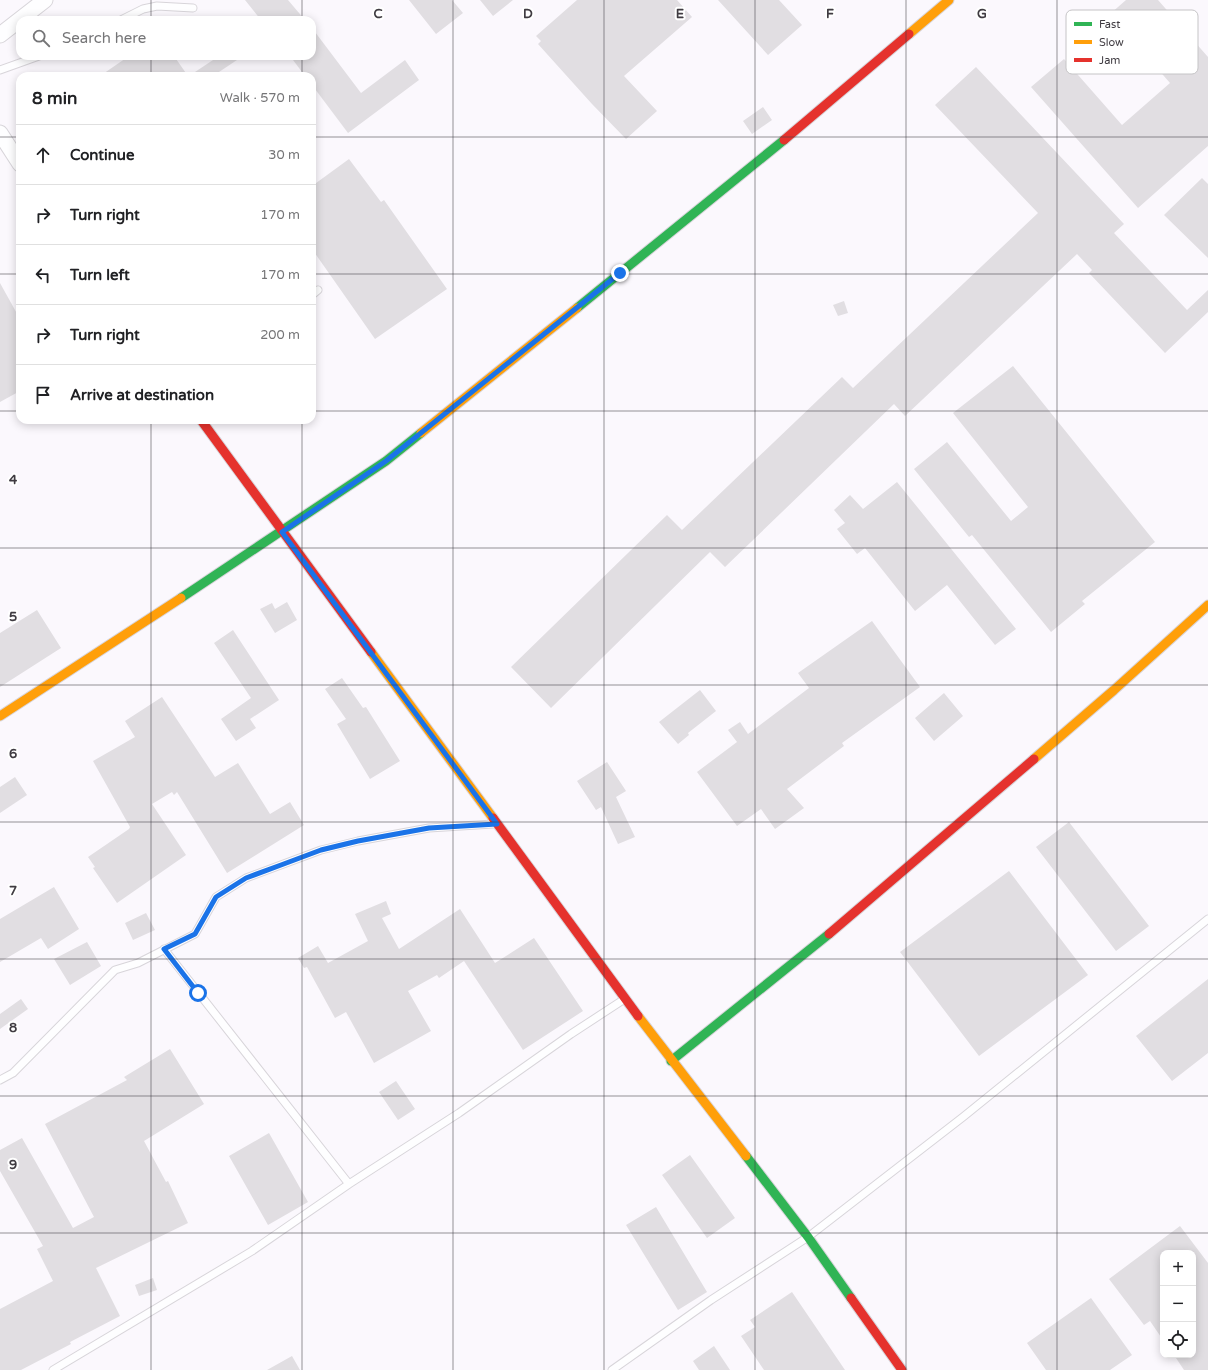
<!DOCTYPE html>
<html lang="en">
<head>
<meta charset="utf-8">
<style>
	body { margin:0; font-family:"Varela Round",sans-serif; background:#f6f6f6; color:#202124 }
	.controls { position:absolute; right:12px; bottom:12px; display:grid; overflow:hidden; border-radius:8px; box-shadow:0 2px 10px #0003 }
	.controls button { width:36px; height:36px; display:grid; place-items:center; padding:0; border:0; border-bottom:1px solid #e0e0e0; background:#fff; color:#202124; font:20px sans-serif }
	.stop { position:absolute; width:12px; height:12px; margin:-9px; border:3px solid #1a73e8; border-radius:50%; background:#fff }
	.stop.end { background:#1a73e8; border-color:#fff; box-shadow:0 1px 4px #0008 }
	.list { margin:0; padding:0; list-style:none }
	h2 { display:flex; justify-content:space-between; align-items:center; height:52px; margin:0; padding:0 16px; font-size:17px }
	h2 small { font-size:13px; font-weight:400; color:#757577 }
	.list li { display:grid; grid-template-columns:26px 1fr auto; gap:12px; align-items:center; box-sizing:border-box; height:60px; padding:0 16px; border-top:1px solid #e0e0e0 }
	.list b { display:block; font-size:15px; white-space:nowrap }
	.list em { font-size:13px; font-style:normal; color:#757577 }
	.icon { flex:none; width:22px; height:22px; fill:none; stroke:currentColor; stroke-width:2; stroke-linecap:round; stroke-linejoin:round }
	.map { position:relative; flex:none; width:1208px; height:1370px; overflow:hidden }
	.search { position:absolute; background:#fff; box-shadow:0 2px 10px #0003; left:16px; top:16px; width:300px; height:44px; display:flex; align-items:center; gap:10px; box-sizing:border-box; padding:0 14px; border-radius:12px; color:#757577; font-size:15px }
	.panel { position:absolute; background:#fff; box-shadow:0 2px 10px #0003; left:16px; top:72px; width:300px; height:352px; border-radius:12px }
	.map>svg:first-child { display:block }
	.building { fill:#e1dee2 }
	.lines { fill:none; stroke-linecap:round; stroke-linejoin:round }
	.lane-casing { stroke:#d8d5da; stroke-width:9 }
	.street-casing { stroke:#d8d5da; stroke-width:17 }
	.fast-casing { stroke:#d8d5da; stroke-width:11 }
	.slow-casing { stroke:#d8d5da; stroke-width:11 }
	.jam-casing { stroke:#d8d5da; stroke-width:11 }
	.lane { stroke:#fefeff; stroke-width:7 }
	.street { stroke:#fefeff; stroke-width:15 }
	.fast { stroke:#30b455; stroke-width:9 }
	.slow { stroke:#ff9f0a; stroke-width:9 }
	.jam { stroke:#e5322d; stroke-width:9 }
	.route { stroke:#1a73e8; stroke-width:5 }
	.grid { fill:none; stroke:#3f3b41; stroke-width:1; stroke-opacity:0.55 }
	.key { fill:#fff; stroke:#c5c4c6; stroke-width:1 }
	.key-label { font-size:11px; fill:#3f3b41 }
	.grid-label { font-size:13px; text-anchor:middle; font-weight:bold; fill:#3f3b41; stroke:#fff; stroke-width:4; stroke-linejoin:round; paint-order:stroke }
</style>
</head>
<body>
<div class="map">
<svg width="1208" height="1370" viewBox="0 0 1208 1370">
	<rect width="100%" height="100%" fill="#fbf8fd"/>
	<!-- building -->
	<path class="building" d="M245 0H288L305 20H261Z
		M409 0H452L463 13 436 34Z
		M480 0H513L493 16Z
		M577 0H677L692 17 624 76 657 111 626 139 592 104 538 44 541 41 536 36Z
		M718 0H779L802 25 768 55Z
		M1126 0H1158L1208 57V146L1138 208 1031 87 1064 59 1122 125 1170 83 1110 14Z
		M312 28 361 93 405 60 419 80 348 133 312 85V76H305L290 56H312Z
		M129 56H174L188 76H100Z
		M219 56H243L213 76H189Z
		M976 67 1124 224 1114 233 1187 310 1208 290V312L1165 353 1089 273 1092 270 1077 254 905 416 894 404 725 567 710 552 551 708 511 667 667 515 682 530 842 377 853 388 1038 213 935 105Z
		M763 107 772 120 752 134 743 121Z
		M349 159 381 202 384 200 447 289 375 339 312 249V186Z
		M1202 178 1208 184V258L1164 215Z
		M0 283 20 319V391L0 402Z
		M844 301 848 313 838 316 833 305Z
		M1013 366 1155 542 1082 601 1085 604 1051 632 972 535 969 537 914 469 947 442 1011 521 1028 507 953 413Z
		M897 482 1016 629 995 645 947 585 915 611 865 548 857 554 837 529 845 523 834 510 850 495 863 509Z
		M287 602 297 620 275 633 260 609 272 603 275 609Z
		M37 610 61 648 0 687V633Z
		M872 621 920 687 842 743 844 746 787 789 804 808 775 829 761 809 737 826 697 772 737 742 728 730 740 722 748 734 809 688 798 673Z
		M233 630 279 700 250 719 256 728 236 741 221 719 251 698 214 643Z
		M342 678 363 708 366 707 400 761 370 779 337 724 346 719 325 689Z
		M700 690 716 711 688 733 689 735 678 744 659 722Z
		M944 693 963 716 934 741 915 718Z
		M162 697 215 777 238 763 270 814 290 802 304 825 227 873 177 792 174 795 172 792 152 804 186 855 117 903 93 868 95 867 88 857 129 829 130 827 93 761 135 737 125 721Z
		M607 762 626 791 616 797 635 837 618 844 601 807 596 810 577 781Z
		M15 777 27 795 0 813V787Z
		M1069 822 1149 926 1116 951 1036 847Z
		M1009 871 1088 975 979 1056 900 952Z
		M54 887 79 929 48 949 41 938 0 962V919Z
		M386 901 391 914 382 918 399 949 460 909 495 963 534 938 583 1011 523 1050 464 961 439 978 437 975 408 991 431 1031 374 1063 346 1012 335 1018 307 967 304 968 298 958 318 946 328 963 368 941 355 914Z
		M146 913 155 930 133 940 125 923Z
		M87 942 101 966 70 985 54 959Z
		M1208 979V1053L1172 1081 1136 1036Z
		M21 999 28 1009 0 1029V1014Z
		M170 1049 204 1104 144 1141 166 1182 168 1181 188 1223 96 1268 120 1316 70 1342 71 1344 21 1370H0V1309L53 1281 37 1249 43 1246 0 1171V1150L22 1138 73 1228 94 1217 45 1124 127 1080 124 1077Z
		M396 1081 415 1109 398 1120 379 1092Z
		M269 1133 308 1202 268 1225 229 1156Z
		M690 1155 735 1218 707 1238 662 1175Z
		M656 1207 707 1292 678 1310 626 1225Z
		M1180 1226 1208 1263V1370H1184L1174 1355H1193V1253H1163V1340L1150 1321 1144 1325 1109 1279Z
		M153 1278 157 1290 139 1296 135 1285Z
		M792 1292 845 1370H764L741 1336 755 1327 750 1320Z
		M1091 1298 1132 1355 1110 1370H1046L1027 1343Z
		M714 1346 730 1370H699L693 1361Z
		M292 1356 300 1370H267Z"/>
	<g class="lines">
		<!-- lane casing -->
		<g class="lane-casing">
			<path id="lane" d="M121 20 143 9 157 6 193 8
				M0 70 39 56
				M312 295 318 290
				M164 949 349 1184
				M0 1080 13 1073 115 970 138 963 195 934 216 897 246 878 321 850 358 841 429 828 493 824
				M53 1370 252 1251 349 1184 459 1113 571 1034 623 1000
				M612 1370 711 1300 808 1237 963 1117 1208 919"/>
		</g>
		<!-- street casing -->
		<g class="street-casing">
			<path id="street" d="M0 35 45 0
				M0 133 20 164"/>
		</g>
		<!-- fast casing -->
		<g class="fast-casing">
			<path id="fast" d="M577 308 784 140
				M181 598 386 461 421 433
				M671 1061 829 934
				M746 1156 808 1237 851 1298"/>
		</g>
		<!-- slow casing -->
		<g class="slow-casing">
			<path id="slow" d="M909 34 949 0
				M421 433 577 308
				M371 652 493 818
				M0 716 181 598
				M1034 759 1114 690 1208 605
				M638 1016 746 1156"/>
		</g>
		<!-- jam casing -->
		<g class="jam-casing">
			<path id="jam" d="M784 140 909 34
				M201 420 371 652
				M493 818 638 1016
				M829 934 1034 759
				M851 1298 902 1370"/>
		</g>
		<!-- lane -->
		<use href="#lane" class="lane"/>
		<!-- street -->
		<use href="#street" class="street"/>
		<!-- fast -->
		<use href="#fast" class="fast"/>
		<!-- slow -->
		<use href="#slow" class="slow"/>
		<!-- jam -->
		<use href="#jam" class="jam"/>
	</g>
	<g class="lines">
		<!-- route -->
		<path class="route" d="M198 993 164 949 195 934 216 897 246 878 281 865 321 850 358 841 429 828 497 824 282 532 386 461 620 273"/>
	</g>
	<!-- grid -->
	<path class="grid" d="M151 0V20M302 0V20M453 0V1370M604 0V1370M755 0V1370M906 0V1370M1057 0V1370M151 56V76M302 56V76M0 137H20M312 137H1208M0 274H20M312 274H1208M0 411H20M312 411H1208M151 420V1370M302 420V1370M0 548H1208M0 685H1208M0 822H1208M0 959H1208M0 1096H1208M0 1233H1208"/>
	<!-- legend -->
	<rect x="1066" y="10" width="132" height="64" rx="6" class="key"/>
	<rect x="1074" y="22" width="18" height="4" fill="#30b455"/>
	<rect x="1074" y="40" width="18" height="4" fill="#ff9f0a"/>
	<rect x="1074" y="58" width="18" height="4" fill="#e5322d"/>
	<g class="key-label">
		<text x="1099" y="28">Fast</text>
		<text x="1099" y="46">Slow</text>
		<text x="1099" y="64">Jam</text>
	</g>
	<g class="grid-label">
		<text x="378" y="18">C</text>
		<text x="528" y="18">D</text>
		<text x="680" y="18">E</text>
		<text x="830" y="18">F</text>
		<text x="982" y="18">G</text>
		<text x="13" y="484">4</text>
		<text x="13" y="621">5</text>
		<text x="13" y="758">6</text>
		<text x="13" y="895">7</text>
		<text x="13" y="1032">8</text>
		<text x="13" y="1169">9</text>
	</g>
</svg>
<div class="controls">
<button>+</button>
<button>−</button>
<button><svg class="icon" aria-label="locate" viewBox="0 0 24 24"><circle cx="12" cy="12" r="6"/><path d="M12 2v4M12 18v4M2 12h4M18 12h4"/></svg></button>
</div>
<div class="stop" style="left:198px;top:993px"></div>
<div class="stop end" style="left:620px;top:273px"></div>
<div class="search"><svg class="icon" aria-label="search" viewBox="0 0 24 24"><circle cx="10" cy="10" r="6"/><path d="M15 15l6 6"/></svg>Search here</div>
<section class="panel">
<h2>8 min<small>Walk · 570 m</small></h2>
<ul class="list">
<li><svg class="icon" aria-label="ahead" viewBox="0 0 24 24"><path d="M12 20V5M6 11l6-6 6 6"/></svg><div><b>Continue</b></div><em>30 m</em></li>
<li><svg class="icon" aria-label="right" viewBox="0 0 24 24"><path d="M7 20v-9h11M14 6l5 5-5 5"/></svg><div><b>Turn right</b></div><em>170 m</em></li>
<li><svg class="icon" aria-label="left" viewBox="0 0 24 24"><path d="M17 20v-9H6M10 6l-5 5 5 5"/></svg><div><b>Turn left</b></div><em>170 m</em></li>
<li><svg class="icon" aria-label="right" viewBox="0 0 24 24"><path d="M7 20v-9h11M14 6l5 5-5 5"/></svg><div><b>Turn right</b></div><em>200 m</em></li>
<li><svg class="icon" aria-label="arrive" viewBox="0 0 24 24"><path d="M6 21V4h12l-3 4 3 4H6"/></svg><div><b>Arrive at destination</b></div></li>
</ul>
</section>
</div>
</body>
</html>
